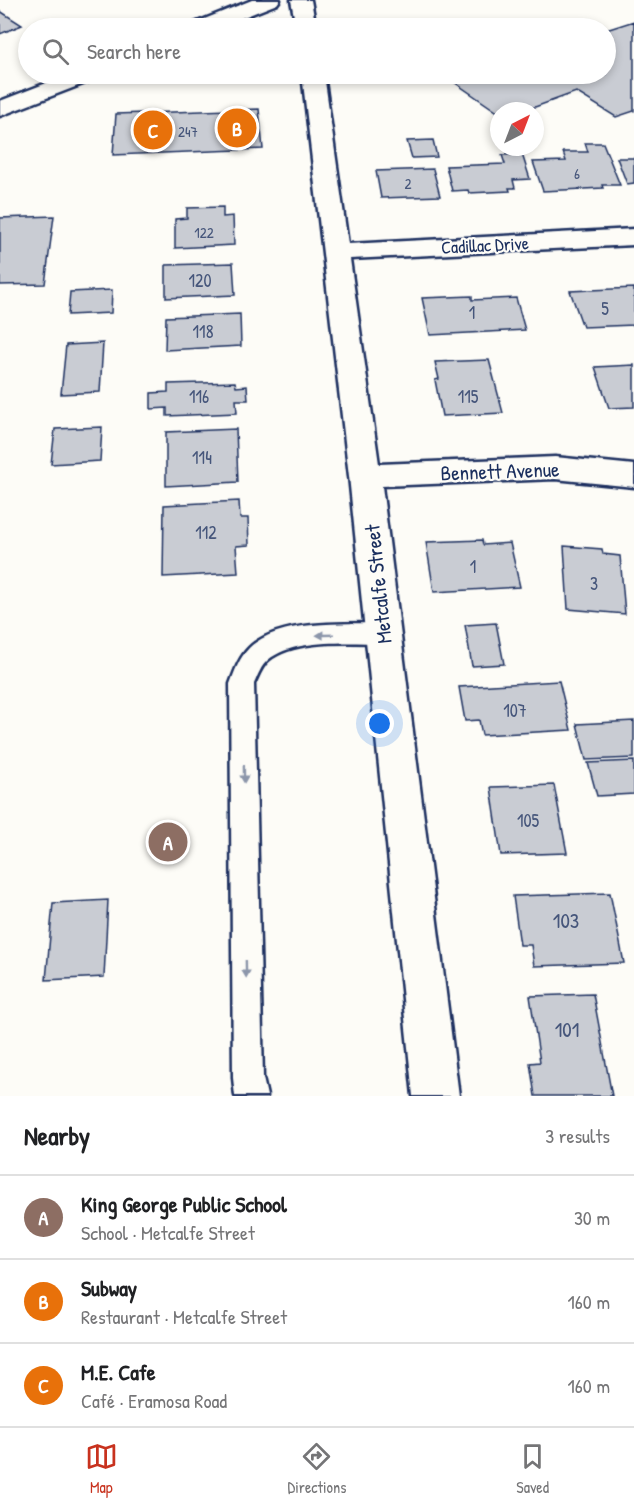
<!DOCTYPE html>
<html lang="en">
<head>
<meta charset="utf-8">
<style>
	body { margin:0; font-family:"Patrick Hand",sans-serif; background:#f2f2f2; color:#202124 }
	.compass { position:absolute; left:490px; top:102px; width:54px; height:54px; border-radius:50%; background:#fff; box-shadow:0 3px 9px #0003; rotate:42deg }
	.you { position:absolute; left:380px; top:724px; width:21px; height:21px; margin:-15px; border:4px solid #fff; border-radius:50%; background:#1a73e8; box-shadow:0 0 0 9px #1a73e833 }
	.badge { display:grid; place-items:center; width:39px; height:39px; border-radius:50%; background:#c8321e; color:#fff; font-size:20px; font-weight:700 }
	.pin { position:absolute; translate:-50% -50%; border:3px solid #fff; box-shadow:0 2px 6px #0006 }
	.list { margin:0; padding:0; list-style:none }
	h2 { display:flex; justify-content:space-between; align-items:center; height:78px; margin:0; padding:0 24px; font-size:26px }
	h2 small { font-size:20px; font-weight:400; color:#757577 }
	.list li { display:grid; grid-template-columns:39px 1fr auto; gap:18px; align-items:center; box-sizing:border-box; height:84px; padding:0 24px; border-top:2px solid #e0e0e0 }
	.list b { display:block; font-size:22px; white-space:nowrap }
	.list p { margin:0; font-size:20px; white-space:nowrap; color:#757577 }
	.list em { font-size:20px; font-style:normal; color:#757577 }
	.icon { flex:none; width:33px; height:33px; fill:none; stroke:currentColor; stroke-width:2; stroke-linecap:round; stroke-linejoin:round }
	.map { position:relative; flex:none; width:634px; height:1096px; overflow:hidden }
	.search { position:absolute; background:#fff; box-shadow:0 3px 9px #0003; left:18px; right:18px; top:18px; height:66px; display:flex; align-items:center; gap:15px; box-sizing:border-box; padding:0 21px; border-radius:33px; color:#757577; font-size:22px }
	.sheet { height:330px; background:#fff }
	nav { display:flex; justify-content:space-around; align-items:center; box-sizing:border-box; height:84px; border-top:2px solid #e0e0e0; background:#fff; font-size:16px; color:#757577 }
	nav a { display:grid; justify-items:center; gap:3px }
	nav .on { color:#c8321e }
	.map>svg:first-child { display:block }
	.building { fill:#c9ccd3; stroke:#1b2f5e; stroke-width:1.5 }
	.lines { fill:none; stroke-linecap:round; stroke-linejoin:round }
	.lane-casing { stroke:#1b2f5e; stroke-width:5 }
	.street-casing { stroke:#1b2f5e; stroke-width:5 }
	.secondary-casing { stroke:#1b2f5e; stroke-width:5 }
	.lane { fill:#fdfcf7; fill-rule:evenodd }
	.street { fill:#fdfcf7; fill-rule:evenodd }
	.secondary { fill:#fdfcf7; fill-rule:evenodd }
	.oneway { fill:#8c96aa }
	.labels { text-anchor:middle; dominant-baseline:central; stroke-width:4.5; stroke-linejoin:round; paint-order:stroke }
	.far-number-label { font-size:15px; fill:#46567b }
	.far-street-label { font-size:18px; fill:#1b2f5e; stroke:#fdfcf7 }
	.number-label { font-size:18px; fill:#46567b }
	.street-label { font-size:21px; fill:#1b2f5e; stroke:#fdfcf7 }
	.near-number-label { font-size:21px; fill:#46567b }
</style>
</head>
<body>
<div class="map">
<svg width="634" height="1096" viewBox="0 0 634 1096">
	<rect width="100%" height="100%" fill="#fdfcf7"/>
	<filter id="ink" filterUnits="userSpaceOnUse"><feTurbulence type="fractalNoise" baseFrequency=".0167" numOctaves="2"/><feDisplacementMap in="SourceGraphic" scale="12" xChannelSelector="R" yChannelSelector="G"/><feConvolveMatrix kernelMatrix="1 2 1 2 8 2 1 2 1" color-interpolation-filters="sRGB"/></filter>
	<g filter="url(#ink)">
		<!-- building -->
		<path class="building" d="M0 11 22 25 0 34Z
			M634 21V111L616 117 576 92 524 111 499 113 454 82 478 74H606V30Z
			M259 109 263 149 113 155 116 114Z
			M433 140 437 157 412 158 407 141Z
			M585 143H603L620 185H602L603 188 543 191 533 162 566 161 563 152H588Z
			M522 154 530 179 513 180 515 188H509L510 191 469 193 468 190 452 191 446 166 505 164 502 155Z
			M617 158H634V183L627 184Z
			M433 169 440 196 381 198 376 171Z
			M223 207V217L233 216 234 245 175 248V219L187 218V208Z
			M54 216 45 284 0 285V218Z
			M233 263 235 295 166 298V265Z
			M634 288V325L583 327 570 291Z
			M112 290 111 313 68 315 70 292Z
			M472 296V300L516 298 525 330 430 335 422 298Z
			M240 314 241 346 165 350 166 317Z
			M103 343 100 392 61 394 66 345Z
			M489 360 503 413 442 416 435 380 439 379 435 362Z
			M634 365V407L609 408 595 367Z
			M235 382 236 387 247 386 248 400H236L237 413 167 416V408L151 409V393L168 392V384Z
			M102 427 100 461 51 464 55 429Z
			M236 429 238 482 166 486V432Z
			M239 501 240 518H248L249 545 236 546 238 573 163 577 164 505Z
			M482 540 483 545 510 543 520 587 434 592 426 542Z
			M564 546 602 549 603 554 620 556 625 614 568 609Z
			M496 623 504 664 472 666 465 625Z
			M559 681 571 730 482 735 479 720 465 721 459 687Z
			M634 721V758L586 760 577 724Z
			M634 761V794L597 796 588 763Z
			M554 785 567 853 501 855 491 787Z
			M610 893 624 963 534 966 531 945H520L513 896Z
			M108 900 104 977 46 980 53 903Z
			M593 994 612 1096H535L530 1063 540 1062 530 996Z"/>
		<g class="lines">
			<!-- lane casing -->
			<g class="lane-casing">
				<path id="lane" d="M383 623 391 626 395 633 391 640 383 643C350 643 295 638 268 660 261 666 258 675 254 684L263 1078 267 1096H235L233 1078 230 684C235 671 239 658 249 648 278 619 345 624 383 623Z"/>
			</g>
			<!-- street casing -->
			<g class="street-casing">
				<path id="street" d="M291 0H311L316 28H296Z
					M302 74H324L348 244 634 229V245L350 259 379 464 555 457 634 465V487L555 479 382 486 459 1096H413L349 476Z"/>
			</g>
			<!-- secondary casing -->
			<g class="secondary-casing">
				<path id="secondary" d="M252 0H280L277 4 216 28H189L192 24Z
					M70 74H99L96 79 0 116V101Z"/>
			</g>
			<!-- lane -->
			<use href="#lane" class="lane"/>
			<!-- street -->
			<use href="#street" class="street"/>
			<!-- secondary -->
			<use href="#secondary" class="secondary"/>
		</g>
		<!-- one-way arrows -->
		<defs><path id="oneway-solid" d="M-6-.8H1V-3.2L6.5 0L1 3.2V.8H-6Z" transform="scale(1.5)"/></defs>
		<g class="oneway">
			<use href="#oneway-solid" transform="translate(325 635) rotate(178)"/>
			<use href="#oneway-solid" transform="translate(244 774) rotate(89)"/>
			<use href="#oneway-solid" transform="translate(246 969) rotate(89)"/>
		</g>
	</g>
	<g class="labels">
		<!-- far-number labels -->
		<g class="far-number-label">
			<text x="188" y="131">247</text>
			<text x="577" y="173">6</text>
			<text x="408" y="183">2</text>
			<text x="204" y="232">122</text>
		</g>
		<!-- far-street labels -->
		<g class="far-street-label">
			<text transform="translate(485 245) rotate(-3)">Cadillac Drive</text>
		</g>
		<!-- number labels -->
		<g class="number-label">
			<text x="200" y="280">120</text>
			<text x="605" y="308">5</text>
			<text x="472" y="312">1</text>
			<text x="203" y="331">118</text>
			<text x="199" y="396">116</text>
			<text x="468" y="396">115</text>
			<text x="202" y="457">114</text>
			<text x="206" y="532">112</text>
			<text x="473" y="566">1</text>
			<text x="594" y="583">3</text>
			<text x="515" y="710">107</text>
			<text x="528" y="820">105</text>
		</g>
		<!-- street labels -->
		<g class="street-label">
			<text transform="translate(500 471) rotate(-2)">Bennett Avenue</text>
			<text transform="translate(378 584) rotate(-96)">Metcalfe Street</text>
		</g>
		<!-- near-number labels -->
		<g class="near-number-label">
			<text x="566" y="920">103</text>
			<text x="567" y="1029">101</text>
		</g>
	</g>
</svg>
<svg class="compass" viewBox="-18 -18 36 36"><path d="M0-13l5 13h-10z" fill="#e53935"/><path d="M0 13l5-13h-10z" fill="#757577"/></svg>
<div class="you"></div>
<div class="pin badge" style="left:168px;top:842px;background:#8d6e63">A</div>
<div class="pin badge" style="left:237px;top:128px;background:#e8710a">B</div>
<div class="pin badge" style="left:153px;top:130px;background:#e8710a">C</div>
<div class="search"><svg class="icon" aria-label="search" viewBox="0 0 24 24"><circle cx="10" cy="10" r="6"/><path d="M15 15l6 6"/></svg>Search here</div>
</div>
<section class="sheet">
<h2>Nearby<small>3 results</small></h2>
<ul class="list">
<li><span class="badge" style="background:#8d6e63">A</span><div><b>King George Public School</b><p>School · Metcalfe Street</p></div><em>30 m</em></li>
<li><span class="badge" style="background:#e8710a">B</span><div><b>Subway</b><p>Restaurant · Metcalfe Street</p></div><em>160 m</em></li>
<li><span class="badge" style="background:#e8710a">C</span><div><b>M.E. Cafe</b><p>Café · Eramosa Road</p></div><em>160 m</em></li>
</ul>
</section>
<nav>
<a class="on"><svg class="icon" aria-label="map" viewBox="0 0 24 24"><path d="M3 6l6-2 6 2 6-2v14l-6 2-6-2-6 2zM9 4v14M15 6v14"/></svg>Map</a>
<a><svg class="icon" aria-label="directions" viewBox="0 0 24 24"><path d="M12 3l9 9-9 9-9-9zM9 14v-3h6M13 9l2 2-2 2"/></svg>Directions</a>
<a><svg class="icon" aria-label="saved" viewBox="0 0 24 24"><path d="M7 4h10v16l-5-4-5 4z"/></svg>Saved</a>
</nav>
</body>
</html>
